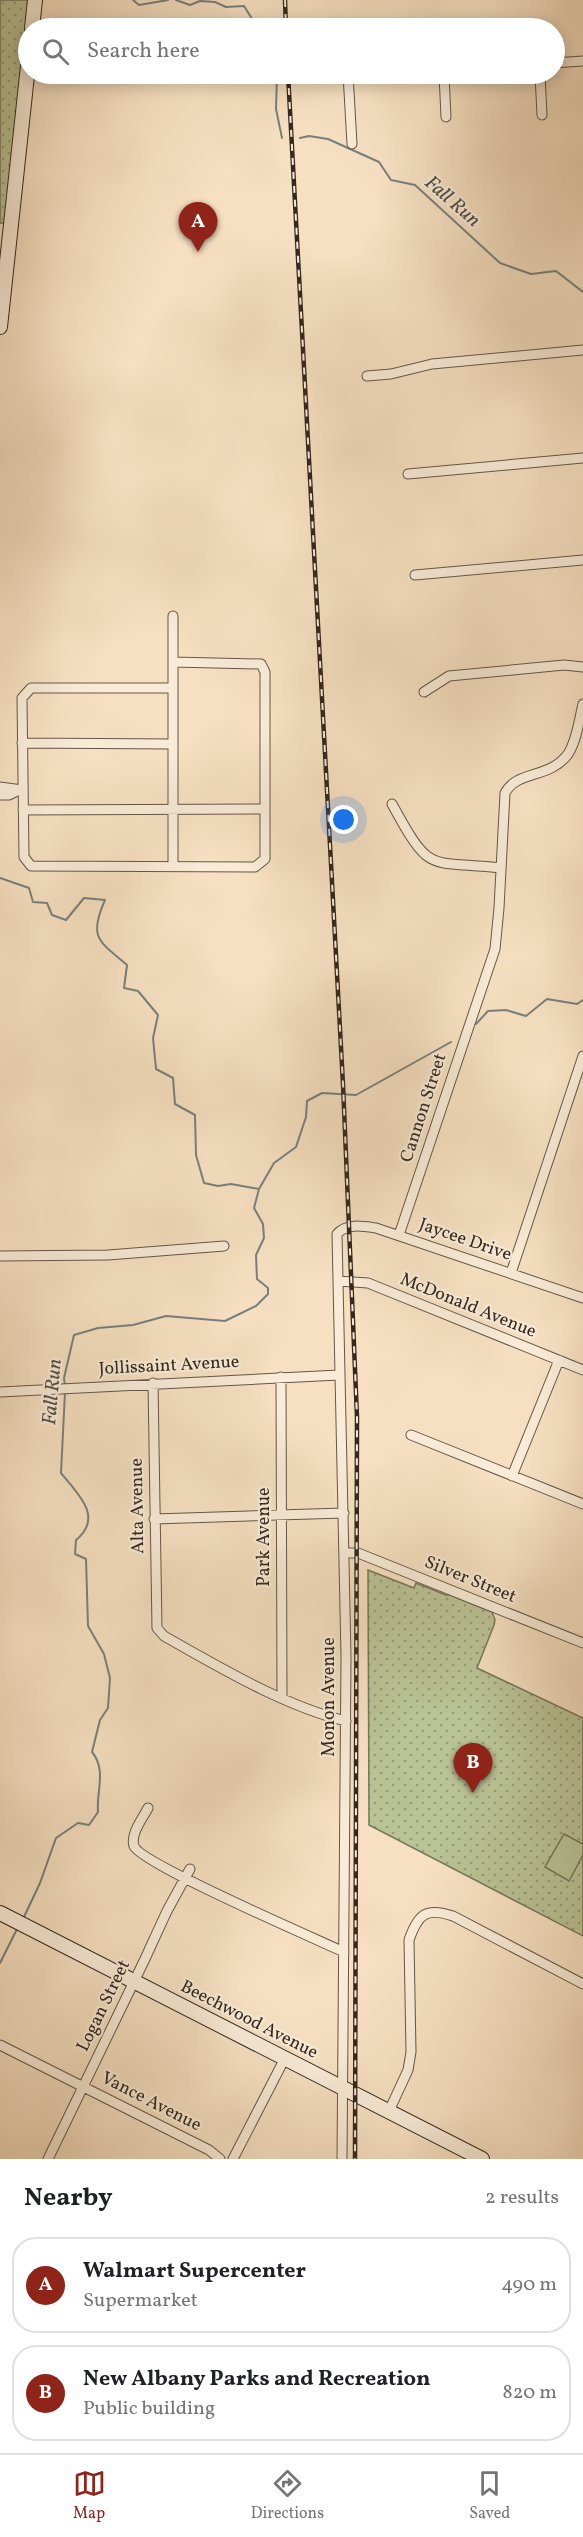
<!DOCTYPE html>
<html lang="en">
<head>
<meta charset="utf-8">
<style>
	body { margin:0; font-family:Vollkorn,serif; background:#f6f6f6; color:#202124 }
	.you { position:absolute; left:344px; top:820px; width:21px; height:21px; margin:-15px; border:4px solid #fff; border-radius:50%; background:#1a73e8; box-shadow:0 0 0 9px #1a73e833 }
	.badge { display:grid; place-items:center; width:39px; height:39px; border-radius:50%; background:#8f2418; color:#fff; font-size:20px; font-weight:700 }
	.pin { position:absolute; translate:-50% -50px; filter:drop-shadow(0 2px 3px #0008) }
	.pin::after { content:''; position:absolute; top:32px; width:21px; height:18px; background:inherit; clip-path:polygon(0 0,100% 0,50% 100%) }
	.list { margin:0; padding:0; list-style:none }
	h2 { display:flex; justify-content:space-between; align-items:center; height:78px; margin:0; padding:0 24px; font-size:26px }
	h2 small { font-size:20px; font-weight:400; color:#757577 }
	.list li { display:grid; grid-template-columns:39px 1fr auto; gap:18px; align-items:center; box-sizing:border-box; height:96px; margin:0 12px 12px; padding:0 12px; border:2px solid #e0e0e0; border-radius:24px }
	.list b { display:block; font-size:22px; white-space:nowrap }
	.list p { margin:0; font-size:20px; white-space:nowrap; color:#757577 }
	.list em { font-size:20px; font-style:normal; color:#757577 }
	.icon { flex:none; width:33px; height:33px; fill:none; stroke:currentColor; stroke-width:2; stroke-linecap:round; stroke-linejoin:round }
	.map { position:relative; flex:none; width:583px; height:2159px; overflow:hidden }
	.search { position:absolute; background:#fff; box-shadow:0 3px 15px #0003; left:18px; right:18px; top:18px; height:66px; display:flex; align-items:center; gap:15px; box-sizing:border-box; padding:0 21px; border-radius:33px; color:#757577; font-size:22px }
	.sheet { height:294px; background:#fff }
	nav { display:flex; justify-content:space-around; align-items:center; box-sizing:border-box; height:84px; border-top:2px solid #e0e0e0; background:#fff; font-size:16px; color:#757577 }
	nav a { display:grid; justify-items:center; gap:3px }
	nav .on { color:#8f2418 }
	.map>svg:first-child { display:block }
	.grass { fill:url(#grass-dots); stroke:#76765a; stroke-width:1.5 }
	.garden { fill:#b9c395; stroke:#76765a; stroke-width:1.5 }
	.lines { fill:none; stroke-linecap:round; stroke-linejoin:round }
	.stream { stroke:#77807f; stroke-width:2 }
	.street-casing { stroke:#645648; stroke-width:11 }
	.secondary-casing { stroke:#34281f; stroke-width:16 }
	.street { stroke:#f9ebd7; stroke-width:9 }
	.secondary { stroke:#f9ebd7; stroke-width:14 }
	.rail-casing { stroke:#34281f; stroke-width:4.5 }
	.rail { stroke:#f9ebd7; stroke-width:2; stroke-dasharray:7; stroke-linecap:butt }
	.labels { text-anchor:middle; dominant-baseline:central; stroke-width:4.5; stroke-linejoin:round; paint-order:stroke }
	.street-label { font-size:18px; fill:#34281f; stroke:#f9ebd7 }
	.water-label { font-size:20px; font-style:italic; fill:#504c47; stroke:#f9ebd7 }
</style>
</head>
<body>
<div class="map">
<svg width="583" height="2159" viewBox="0 0 583 2159">
	<defs>
		<pattern id="grass-dots" width="8" height="8" patternUnits="userSpaceOnUse" patternTransform="scale(1.5)"><rect width="8" height="8" fill="#b9c395"/><path d="M2 2h.1M6 6h.1" fill="none" stroke="#979e79" stroke-width="1.8" stroke-linecap="round"/></pattern>
	</defs>
	<rect width="100%" height="100%" fill="#f6e0c1"/>
	<filter id="stains"><feTurbulence type="fractalNoise" baseFrequency=".00333" numOctaves="4"/><feColorMatrix values="0 0 0 0 .2 0 0 0 0 .09 0 0 0 0 .02 0 0 0 .5 -.17"/></filter>
	<radialGradient id="worn" r=".72"><stop offset=".6" stop-color="#630" stop-opacity="0"/><stop offset="1" stop-color="#630" stop-opacity=".3"/></radialGradient>
	<!-- grass -->
	<path class="grass" d="M0 0H31L12 223H0Z
		M368 1570 414 1588 416 1583 446 1595H450L492 1612 495 1620 494 1625 477 1668 583 1718V1936L369 1825Z"/>
	<!-- garden -->
	<path class="garden" d="M564 1834 583 1844V1855L569 1881 545 1867Z"/>
	<g class="lines">
		<!-- stream -->
		<path class="stream" d="M133 0 139 5 168 0
			M176 0 190 5 200 1 215 2 226 7 244 6 254 22 267 28
			M277 74 276 109 282 138
			M300 138 309 136 328 139 379 162 391 180 415 185 500 263 531 274 556 271 583 292
			M0 878 29 888 33 902 47 903 52 915 66 920 84 898 105 900C88 938 99 941 127 965L124 988 138 991 158 1015 153 1038 156 1069 173 1078 175 1104 195 1115 196 1155 204 1183 218 1186 231 1184 259 1189
			M476 1024 488 1011 506 1010 526 1016 547 999 577 1004 583 1000
			M65 1386 64 1378 74 1335 98 1328 133 1325 166 1316 225 1321 256 1306 268 1294V1288L257 1279 256 1255 264 1238 263 1224 254 1208 259 1189 274 1163 296 1147 306 1117 307 1101 322 1093 356 1095 451 1042
			M23 1919 40 1883 56 1838 78 1823 89 1825 98 1812C96 1792 107 1770 92 1752L100 1720 108 1708 110 1678 104 1654 88 1626 86 1559 75 1554 76 1540C104 1517 78 1494 61 1473L65 1392
			M0 1963 17 1929"/>
		<!-- street casing -->
		<g class="street-casing">
			<path id="street" d="M346 24V28
				M554 63 583 61
				M348 74 352 144
				M444 74 446 117
				M540 74 542 115
				M367 376 391 374 432 364 583 350
				M408 474 583 458
				M415 575 583 560
				M173 616V866
				M173 662 261 664 265 672V859L255 867 31 866 24 857 22 698 31 688H173
				M424 692 449 676 564 665 583 667
				M22 743 173 744
				M0 787 22 790
				M0 795H9L17 791
				M392 804C431 875 426 860 501 868
				M23 810 265 809
				M399 1235 495 949 499 908 505 793C517 770 550 779 568 754 577 740 579 720 583 704
				M0 1256 108 1255 224 1246
				M511 1273 583 1056
				M338 1281 368 1283 583 1370
				M281 1377 282 1697
				M153 1383 157 1628 164 1636C219 1667 284 1706 346 1721
				M0 1392 339 1375
				M411 1435 583 1504
				M512 1476 559 1360
				M154 1519 344 1513
				M345 1553H358L583 1643
				M148 1808C143 1818 130 1834 134 1846 140 1863 316 1939 344 1952
				M0 2045 209 2150 220 2159
				M389 2111 408 2070 411 2052 409 1940C418 1914 426 1907 453 1916L583 1984
				M48 2159 144 1961 167 1911 190 1869
				M233 2159 285 2058
				M342 2159 346 1656 337 1234C346 1223 363 1226 376 1228L583 1298"/>
		</g>
		<!-- secondary casing -->
		<g class="secondary-casing">
			<path id="secondary" d="M32 28 35 0
				M0 327 28 66
				M0 1913 482 2159"/>
		</g>
		<!-- street -->
		<use href="#street" class="street"/>
		<!-- secondary -->
		<use href="#secondary" class="secondary"/>
		<!-- rail casing -->
		<g class="rail-casing">
			<path id="rail" d="M285 0 286 28
				M288 74 343 1084 357 1417 355 2159"/>
		</g>
		<!-- rail -->
		<use href="#rail" class="rail"/>
	</g>
	<g class="labels">
		<!-- street labels -->
		<g class="street-label">
			<text transform="translate(424 1108) rotate(-72)">Cannon Street</text>
			<text transform="translate(465 1240) rotate(19)">Jaycee Drive</text>
			<text transform="translate(468 1306) rotate(22)">McDonald Avenue</text>
			<text transform="translate(169 1366) rotate(-3)">Jollissaint Avenue</text>
			<text transform="translate(138 1506) rotate(-91)">Alta Avenue</text>
			<text transform="translate(264 1537) rotate(-90)">Park Avenue</text>
			<text transform="translate(470 1580) rotate(22)">Silver Street</text>
			<text transform="translate(329 1697) rotate(-90)">Monon Avenue</text>
			<text transform="translate(104 2006) rotate(-64)">Logan Street</text>
			<text transform="translate(249 2020) rotate(27)">Beechwood Avenue</text>
			<text transform="translate(151 2102) rotate(27)">Vance Avenue</text>
		</g>
		<!-- water labels -->
		<g class="water-label">
			<text transform="translate(452 202) rotate(41)">Fall Run</text>
			<text transform="translate(53 1392) rotate(-85)">Fall Run</text>
		</g>
	</g>
	<rect width="100%" height="100%" filter="url(#stains)"/>
	<rect width="100%" height="100%" fill="url(#worn)"/>
</svg>
<div class="you"></div>
<div class="pin badge" style="left:198px;top:252px">A</div>
<div class="pin badge" style="left:473px;top:1793px">B</div>
<div class="search"><svg class="icon" aria-label="search" viewBox="0 0 24 24"><circle cx="10" cy="10" r="6"/><path d="M15 15l6 6"/></svg>Search here</div>
</div>
<section class="sheet">
<h2>Nearby<small>2 results</small></h2>
<ul class="list">
<li><span class="badge">A</span><div><b>Walmart Supercenter</b><p>Supermarket</p></div><em>490 m</em></li>
<li><span class="badge">B</span><div><b>New Albany Parks and Recreation</b><p>Public building</p></div><em>820 m</em></li>
</ul>
</section>
<nav>
<a class="on"><svg class="icon" aria-label="map" viewBox="0 0 24 24"><path d="M3 6l6-2 6 2 6-2v14l-6 2-6-2-6 2zM9 4v14M15 6v14"/></svg>Map</a>
<a><svg class="icon" aria-label="directions" viewBox="0 0 24 24"><path d="M12 3l9 9-9 9-9-9zM9 14v-3h6M13 9l2 2-2 2"/></svg>Directions</a>
<a><svg class="icon" aria-label="saved" viewBox="0 0 24 24"><path d="M7 4h10v16l-5-4-5 4z"/></svg>Saved</a>
</nav>
</body>
</html>
